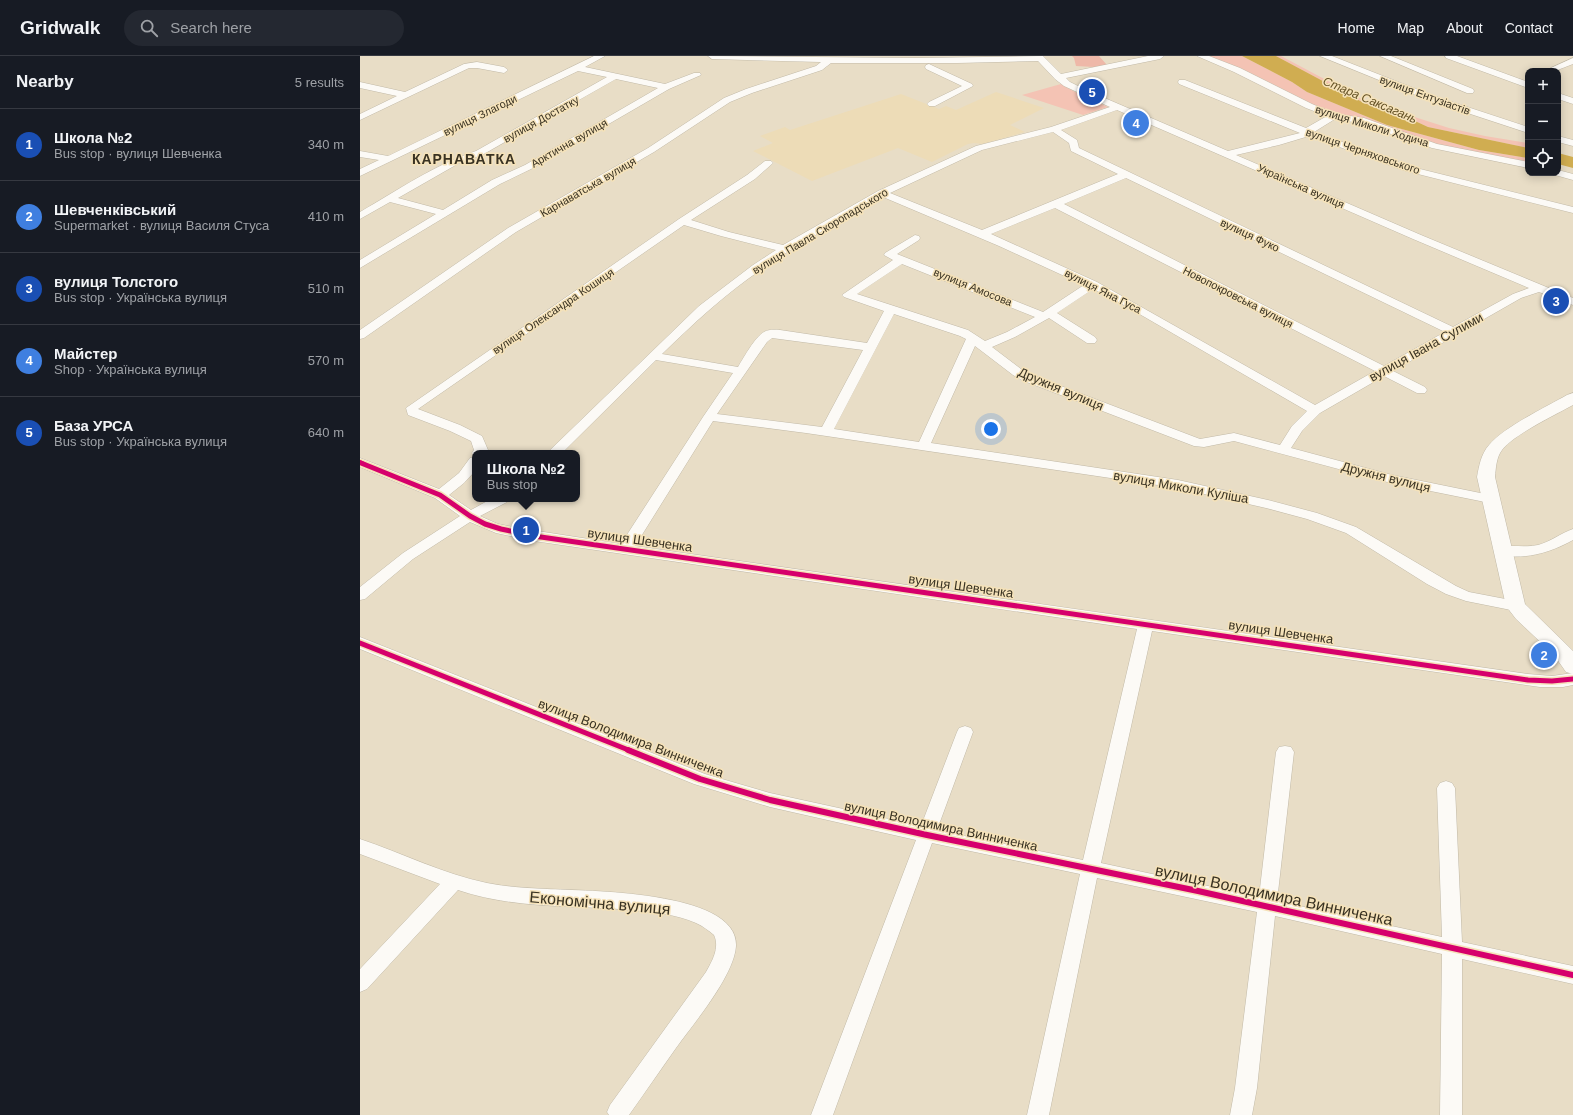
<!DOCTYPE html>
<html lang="en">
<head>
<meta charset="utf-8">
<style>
	body { margin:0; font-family:Helvetica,sans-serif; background:#242831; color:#f1f3f6 }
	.controls { position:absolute; right:12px; top:12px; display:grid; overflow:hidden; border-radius:8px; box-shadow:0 2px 10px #0003 }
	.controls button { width:36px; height:36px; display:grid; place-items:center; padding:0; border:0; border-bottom:1px solid #363941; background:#171b24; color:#f1f3f6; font:20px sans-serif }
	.you { position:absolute; left:631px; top:373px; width:14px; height:14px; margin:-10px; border:3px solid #fff; border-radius:50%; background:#1a73e8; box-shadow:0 0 0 6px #1a73e833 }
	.badge { display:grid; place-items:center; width:26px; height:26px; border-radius:50%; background:#766e5b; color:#fff; font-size:13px; font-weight:700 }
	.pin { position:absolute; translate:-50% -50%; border:2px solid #fff; box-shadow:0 1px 4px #0006 }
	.popup { position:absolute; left:112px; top:394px; width:108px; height:52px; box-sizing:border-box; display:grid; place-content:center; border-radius:8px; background:#171b24; filter:drop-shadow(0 1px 3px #0005); font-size:13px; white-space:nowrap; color:#9ea1a6 }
	.popup b { font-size:15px; color:#f1f3f6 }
	.popup::after { content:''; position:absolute; left:50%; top:100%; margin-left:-8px; border:8px solid transparent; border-top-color:#171b24 }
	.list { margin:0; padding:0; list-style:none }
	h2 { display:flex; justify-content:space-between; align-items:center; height:52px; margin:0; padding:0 16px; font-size:17px }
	h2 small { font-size:13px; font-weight:400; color:#9ea1a6 }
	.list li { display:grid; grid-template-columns:26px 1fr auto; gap:12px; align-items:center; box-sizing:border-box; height:72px; padding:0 16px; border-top:1px solid #363941 }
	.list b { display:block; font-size:15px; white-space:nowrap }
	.list p { margin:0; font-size:13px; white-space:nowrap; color:#9ea1a6 }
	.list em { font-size:13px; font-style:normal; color:#9ea1a6 }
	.icon { flex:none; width:22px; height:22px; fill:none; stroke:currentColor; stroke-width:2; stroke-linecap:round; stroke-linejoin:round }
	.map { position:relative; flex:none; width:1213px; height:1059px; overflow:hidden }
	header { display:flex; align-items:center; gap:24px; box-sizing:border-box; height:56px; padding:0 20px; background:#171b24; border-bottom:1px solid #363941 }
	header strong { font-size:19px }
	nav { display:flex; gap:22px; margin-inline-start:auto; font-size:14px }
	.search { width:280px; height:36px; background:#242831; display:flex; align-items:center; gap:10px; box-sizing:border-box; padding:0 14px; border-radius:22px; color:#9ea1a6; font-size:15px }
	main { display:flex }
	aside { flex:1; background:#171b24 }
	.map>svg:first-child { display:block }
	.built { fill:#eddcb7 }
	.green { fill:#f4c3b4 }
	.forest { fill:#eeb8a8 }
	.water { fill:#d0ad51 }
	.building { fill:#beb9a7 }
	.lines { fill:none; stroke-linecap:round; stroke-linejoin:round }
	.minor-casing { stroke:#c1b9a7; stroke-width:1 }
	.major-casing { stroke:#c1b9a7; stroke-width:1 }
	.minor { fill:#fcfaf6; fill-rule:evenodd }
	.major { fill:#fcfaf6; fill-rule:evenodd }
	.cycleway-far2-casing { stroke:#f5e2b9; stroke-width:6 }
	.cycleway-far1-casing { stroke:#f5e2b9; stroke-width:8 }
	.cycleway-casing { stroke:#f5e2b9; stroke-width:9 }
	.cycleway-far2 { stroke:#d6006c; stroke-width:4 }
	.cycleway-far1 { stroke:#d6006c; stroke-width:5 }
	.cycleway { stroke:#d6006c; stroke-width:6 }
	.labels { text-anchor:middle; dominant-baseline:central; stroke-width:3; stroke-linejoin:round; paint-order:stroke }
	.far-street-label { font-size:11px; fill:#393222; stroke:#f5e2b9 }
	.far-water-label { font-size:12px; font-style:italic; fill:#655226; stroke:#f5e2b9 }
	.street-label { font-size:13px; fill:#393222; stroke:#f5e2b9 }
	.far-district-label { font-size:14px; font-weight:bold; letter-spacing:1px; fill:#393222; stroke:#f5e2b9 }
	.near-street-label { font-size:16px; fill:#393222; stroke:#f5e2b9 }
</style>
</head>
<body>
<header>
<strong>Gridwalk</strong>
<div class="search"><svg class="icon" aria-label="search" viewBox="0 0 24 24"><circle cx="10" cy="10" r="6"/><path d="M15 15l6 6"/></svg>Search here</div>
<nav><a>Home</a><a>Map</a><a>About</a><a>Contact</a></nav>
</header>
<main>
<aside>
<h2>Nearby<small>5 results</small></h2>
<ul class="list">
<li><span class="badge" style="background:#1a4fb4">1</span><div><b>Школа №2</b><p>Bus stop · вулиця Шевченка</p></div><em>340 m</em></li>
<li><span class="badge" style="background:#3f7fe0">2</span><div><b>Шевченківський</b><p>Supermarket · вулиця Василя Стуса</p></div><em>410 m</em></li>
<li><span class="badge" style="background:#1a4fb4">3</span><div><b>вулиця Толстого</b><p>Bus stop · Українська вулиця</p></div><em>510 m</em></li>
<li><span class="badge" style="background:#3f7fe0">4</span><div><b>Майстер</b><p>Shop · Українська вулиця</p></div><em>570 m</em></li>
<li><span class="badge" style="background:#1a4fb4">5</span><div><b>База УРСА</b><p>Bus stop · Українська вулиця</p></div><em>640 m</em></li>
</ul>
</aside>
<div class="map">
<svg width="1213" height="1059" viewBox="0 0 1213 1059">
	<rect width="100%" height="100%" fill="#e8ddc6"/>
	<!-- built -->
	<path class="built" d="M636 36 684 52 650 69 665 76 623 88 614 87 608 88 572 106 538 92 452 125 393 95 413 87 400 80 425 71 430 74 541 38 579 53 586 50 596 54Z"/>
	<!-- green -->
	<path class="green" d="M841 0H882L932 26 947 36 1027 69 1119 94 1168 102V109L1075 90 1029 75 981 62Z
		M916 0H921L1002 43 1017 49 1089 72 1125 80 1168 87V92L1068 71 1055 65 1004 47Z
		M701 28 717 37 748 51 723 59 662 39Z"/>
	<!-- forest -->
	<path class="forest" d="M712 0H739L747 9 734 11 716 10 714 2Z"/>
	<!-- water -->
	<path class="water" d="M882 0H916L1004 47 1055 65 1068 71 1168 92V102L1119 94 1027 69 947 36 932 26Z
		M1198 97 1213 101V112L1198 108Z"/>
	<!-- building -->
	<path class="building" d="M1172 592 1187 594 1194 602 1195 606 1174 604Z"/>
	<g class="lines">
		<!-- minor casing -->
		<g class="minor-casing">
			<path id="minor" d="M234 0H245L225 11 305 28 334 17H340L341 19 309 33 171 113 140 128 0 212V204L76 158 30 146 0 163V156C38 134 74 109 116 95L247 21 218 15 0 120V113L19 104 0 101V95L28 100ZM256 23 298 32 165 109 132 124 83 154 38 142 101 106 122 99Z
				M348 0 557 2 683 0 701 18 788 0H804L800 3 706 22 710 26 726 34 868 95 940 77 819 28 818 26 819 24H825L946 72 967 60 946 52 874 16 837 0H849L880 12 952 48 976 58 1004 62 1077 88 1168 106V112L1072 92 999 67 975 63 954 76 1052 111 1213 151V157L1046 115 949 80 919 89 876 99 1061 179 1213 242V249L1179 236 1161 242 1033 315 1065 331 1067 334 1065 337H1057L1024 320 960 357 942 375 931 392 1032 419 1135 440 1137 443 1135 446 1130 447 1031 427 874 385 844 391 834 390 664 325 653 319 615 290 571 387 818 424 908 444 957 457 996 471 1096 530 1109 536 1161 546 1164 550 1161 554 1156 555 1106 545 1086 538 1067 528 986 477 947 463 906 452 818 432 446 377 353 365 275 490 1168 618 1192 620 1213 617V629L1203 631H1180L792 575 741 807 899 841 916 696 919 691 925 690 931 691 934 696 917 845 1082 881 1077 732 1080 727 1086 725 1092 727 1095 732 1102 886 1213 910V928L1102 903V1059H1080L1082 898 915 860 897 1032 892 1059H870L875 1032 897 856 737 822 689 1059H667L720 818 572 787 473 1059H451L556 784 410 751 334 728 0 593V581L345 718 410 737 561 770 597 676 599 672 605 670 611 672 613 676 577 774 723 804 777 573 174 485 136 477 110 466 53 503 5 543 0 544V531L43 497 100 460 75 442 0 411V402L79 433 99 417 110 402 115 401V415L104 427 89 439 111 454 131 443H149L147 446 120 460 122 461 138 468 158 472 261 488 343 361 373 317 296 304 202 397H187L339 250 393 209 416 194 361 180 324 169 58 353 100 369 122 380 128 394 126 397H115L114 400 112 397 114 394 111 385 90 375 48 359 46 352 319 163 387 119 405 105H411L413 107 395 123 331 164 369 176 423 189 518 135 616 90 691 71 750 51 704 30 695 23 678 5 597 7H471L462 14 392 37 370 46 294 96 156 176 4 282 0 283V274L148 172 288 92 364 42 386 33 456 10 461 6 352 3ZM757 54 1053 183 1169 232 1153 238 1093 271 719 92 717 84 701 74ZM693 76 709 87 711 95 758 118 622 174 530 137 622 94ZM766 122 1085 276 1024 310 704 148ZM523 141 639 190 724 229 683 256 537 198 559 184 560 182 559 180 555 179 525 197 524 199 533 204 482 239 484 241 524 255 507 287 420 274C415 274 409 273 404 276 395 281 384 301 378 311L302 298C334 267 365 238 402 213 440 186 482 164 523 141ZM695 152 1015 315 955 349 737 226 631 178ZM542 208 675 261 647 276 625 285 608 274 497 238ZM733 233 757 245 947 355 932 370 920 389 874 377 840 383 672 319 661 313 632 291 655 281 689 262 727 287H735L737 284 735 281 697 257ZM534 258 600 280 606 283 559 386 474 373ZM412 282 503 294 462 371 357 358 407 286Z
				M960 0H972L1074 40 1168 71V77L1068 44Z
				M1020 0H1031L1113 33 1114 35 1113 37H1107Z
				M1085 0H1097L1168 26V32L1086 2Z
				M1213 2V8L1195 15 1191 12Z
				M117 6 144 11 148 14 144 17 117 12H109L0 64V58L37 40 0 32V26L45 36 104 8Z
				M569 8 612 28 613 30 575 50H569L567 48 569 46 602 30 566 13 565 11 566 9Z
				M1198 37 1213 42V48L1198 43Z
				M1198 80 1213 84V90L1198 86Z
				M1198 114 1213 118V124L1195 119 1193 117H1198Z
				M1213 473V484C1190 497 1162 505 1136 498L1134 495 1136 492C1149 488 1164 492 1178 489 1190 486 1201 477 1213 473Z
				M0 783C42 797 83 818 127 827 146 831 167 832 187 833 224 835 379 834 376 890 374 920 334 967 316 992 300 1014 285 1037 269 1059H249L247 1056 250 1049 346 916C352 905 360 892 354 879 349 875 343 870 336 867 316 858 292 856 271 854 213 849 154 853 98 834L7 933 0 936V913L80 828 0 798Z"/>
		</g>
		<!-- major casing -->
		<g class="major-casing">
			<path id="major" d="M1213 337V349C1195 359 1153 379 1142 394 1136 402 1136 412 1135 421L1165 548 1213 595V618L1206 616 1194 599 1156 563 1146 550 1117 421C1119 410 1121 398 1129 389 1144 371 1186 351 1207 339Z"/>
		</g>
		<!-- minor -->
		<use href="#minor" class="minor"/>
		<!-- major -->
		<use href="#major" class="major"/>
		<!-- cycleway-far2 casing -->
		<g class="cycleway-far2-casing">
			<path id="cycleway-far2" d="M0 406 4 408"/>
		</g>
		<!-- cycleway-far1 casing -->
		<g class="cycleway-far1-casing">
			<path id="cycleway-far1" d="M1 407 80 439 110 460 125 468 141 473 174 480 1168 624 1192 625 1213 623
				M0 587 271 695"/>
		</g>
		<!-- cycleway casing -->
		<g class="cycleway-casing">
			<path id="cycleway" d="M268 694 340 723 410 744 567 779 838 835 1213 919"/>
		</g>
		<!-- cycleway-far2 -->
		<use href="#cycleway-far2" class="cycleway-far2"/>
		<!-- cycleway-far1 -->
		<use href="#cycleway-far1" class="cycleway-far1"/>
		<!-- cycleway -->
		<use href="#cycleway" class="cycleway"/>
	</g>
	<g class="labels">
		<!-- far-street labels -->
		<g class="far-street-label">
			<text transform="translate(1065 39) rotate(20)">вулиця Ентузіастів</text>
			<text transform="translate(120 59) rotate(-26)">вулиця Злагоди</text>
			<text transform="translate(181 63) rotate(-29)">вулиця Достатку</text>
			<text transform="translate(1012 70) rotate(17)">вулиця Миколи Ходича</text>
			<text transform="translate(209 87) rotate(-30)">Арктична вулиця</text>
			<text transform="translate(1003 95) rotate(19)">вулиця Черняховського</text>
			<text transform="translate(941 130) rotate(24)">Українська вулиця</text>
			<text transform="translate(228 131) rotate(-30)">Карнаватська вулиця</text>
			<text transform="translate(460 175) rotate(-31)">вулиця Павла Скоропадського</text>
			<text transform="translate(890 179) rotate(25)">вулиця Фуко</text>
			<text transform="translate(613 231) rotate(22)">вулиця Амосова</text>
			<text transform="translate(743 235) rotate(27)">вулиця Яна Гуса</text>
			<text transform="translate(878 241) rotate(27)">Новопокровська вулиця</text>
			<text transform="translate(193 255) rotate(-34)">вулиця Олександра Кошиця</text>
		</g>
		<!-- far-water labels -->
		<g class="far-water-label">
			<text transform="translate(1010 44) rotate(23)">Стара Саксагань</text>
		</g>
		<!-- street labels -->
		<g class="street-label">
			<text transform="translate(1066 291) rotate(-29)">вулиця Івана Сулими</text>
			<text transform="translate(701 333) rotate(23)">Дружня вулиця</text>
			<text transform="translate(1026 421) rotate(14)">Дружня вулиця</text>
			<text transform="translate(821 431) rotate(10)">вулиця Миколи Куліша</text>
			<text transform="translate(280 484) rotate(8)">вулиця Шевченка</text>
			<text transform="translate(601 530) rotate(8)">вулиця Шевченка</text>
			<text transform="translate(921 576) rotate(8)">вулиця Шевченка</text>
			<text transform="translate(271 682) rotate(21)">вулиця Володимира Винниченка</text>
			<text transform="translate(581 770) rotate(12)">вулиця Володимира Винниченка</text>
		</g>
		<!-- far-district labels -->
		<g class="far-district-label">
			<text x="104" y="103">КАРНАВАТКА</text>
		</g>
		<!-- near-street labels -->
		<g class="near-street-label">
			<text transform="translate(914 839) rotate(12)">вулиця Володимира Винниченка</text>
			<text transform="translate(240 847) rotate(5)">Економічна вулиця</text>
		</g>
	</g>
</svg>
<div class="controls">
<button>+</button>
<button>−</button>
<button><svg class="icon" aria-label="locate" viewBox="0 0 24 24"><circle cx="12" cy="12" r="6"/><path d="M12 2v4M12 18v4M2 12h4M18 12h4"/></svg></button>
</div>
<div class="you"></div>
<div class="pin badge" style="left:166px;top:474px;background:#1a4fb4">1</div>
<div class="popup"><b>Школа №2</b>Bus stop</div>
<div class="pin badge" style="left:1184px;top:599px;background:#3f7fe0">2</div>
<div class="pin badge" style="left:1196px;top:245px;background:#1a4fb4">3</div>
<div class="pin badge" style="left:776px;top:67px;background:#3f7fe0">4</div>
<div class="pin badge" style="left:732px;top:36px;background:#1a4fb4">5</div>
</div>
</main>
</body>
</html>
